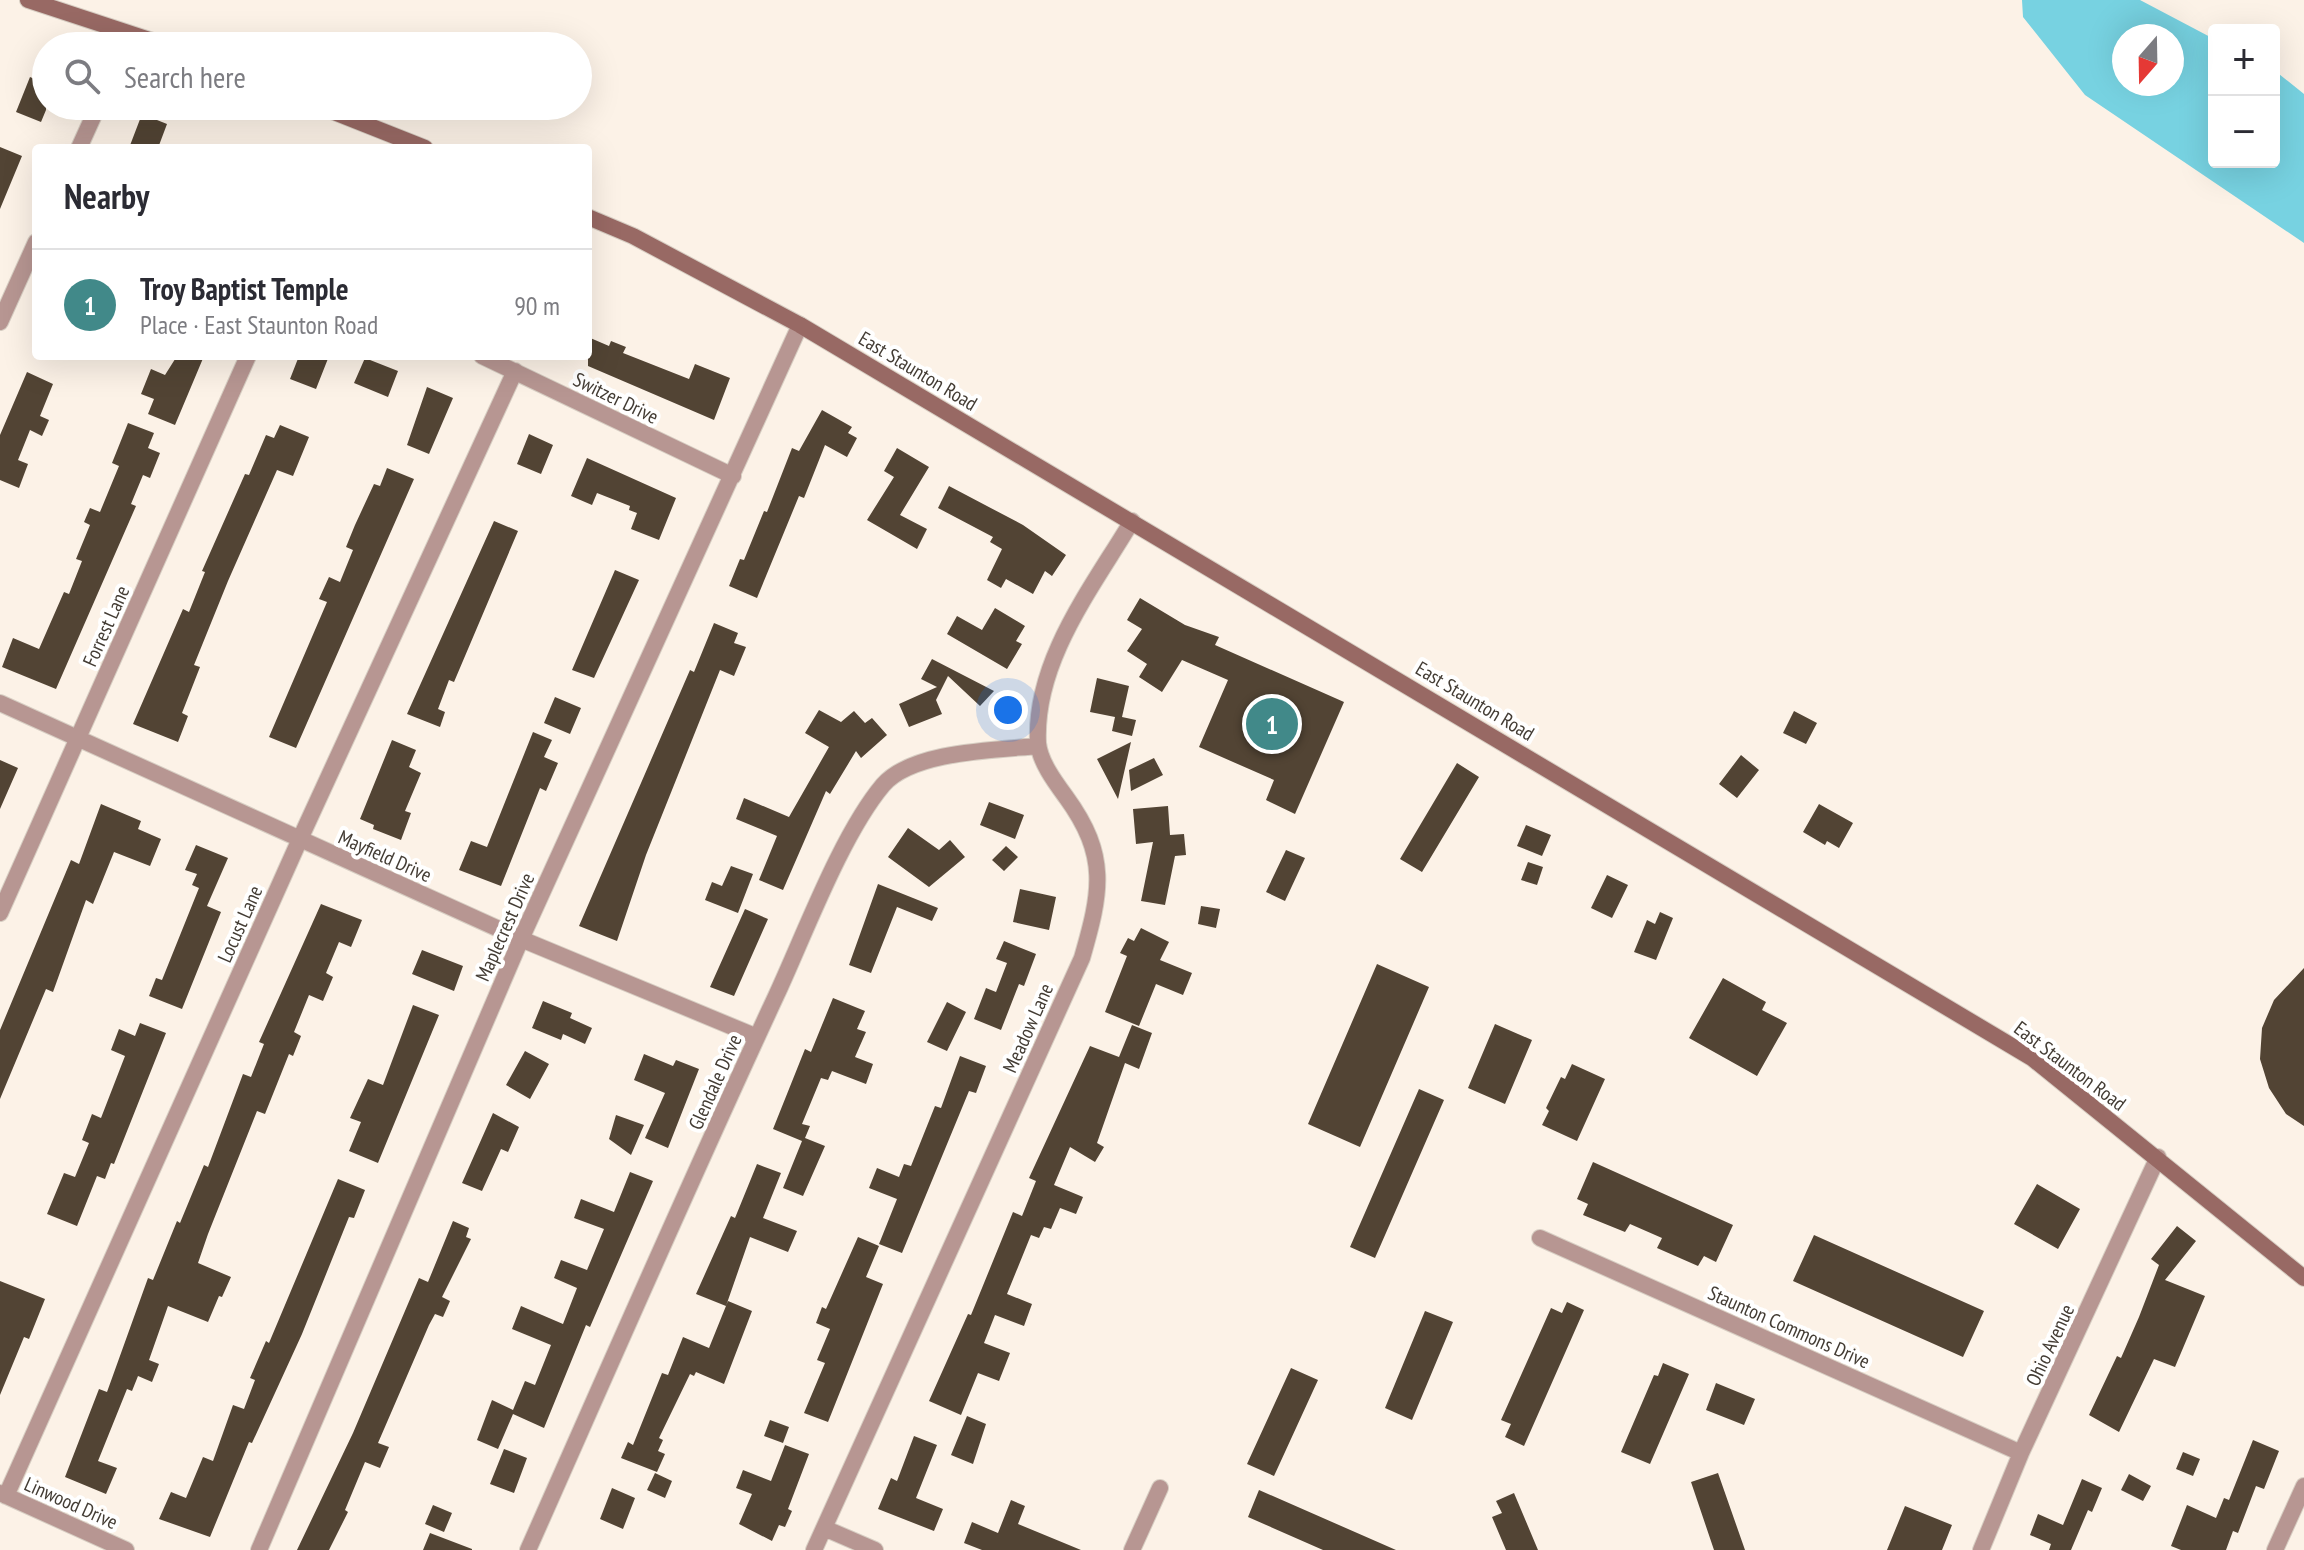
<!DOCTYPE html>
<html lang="en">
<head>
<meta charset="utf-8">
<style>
	body { margin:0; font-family:"PT Sans Narrow",sans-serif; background:#f7f7f7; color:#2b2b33 }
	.controls { position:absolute; right:24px; top:24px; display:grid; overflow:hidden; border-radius:8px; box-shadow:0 8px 32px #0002 }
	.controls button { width:72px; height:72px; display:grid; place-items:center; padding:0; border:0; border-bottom:2px solid #e1e1e2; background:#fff; color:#2b2b33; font:40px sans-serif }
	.compass { position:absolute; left:2112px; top:24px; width:72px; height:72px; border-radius:50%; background:#fff; box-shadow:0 8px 32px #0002; rotate:200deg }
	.you { position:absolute; left:1008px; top:710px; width:28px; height:28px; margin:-20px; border:6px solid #fff; border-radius:50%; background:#1a73e8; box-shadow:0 0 0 12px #1a73e833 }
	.badge { display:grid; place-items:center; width:52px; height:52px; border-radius:50%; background:#418989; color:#fff; font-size:26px; font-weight:700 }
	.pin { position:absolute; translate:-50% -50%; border:4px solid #fff; box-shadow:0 2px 8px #0006 }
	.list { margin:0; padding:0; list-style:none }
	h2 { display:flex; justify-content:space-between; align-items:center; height:104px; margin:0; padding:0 32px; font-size:34px }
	h2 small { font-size:26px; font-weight:400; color:#7c7c81 }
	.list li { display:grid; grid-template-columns:52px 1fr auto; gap:24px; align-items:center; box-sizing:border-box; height:112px; padding:0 32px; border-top:2px solid #e1e1e2 }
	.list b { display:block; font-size:30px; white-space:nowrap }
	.list p { margin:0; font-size:26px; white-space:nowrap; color:#7c7c81 }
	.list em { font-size:26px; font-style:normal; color:#7c7c81 }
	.icon { flex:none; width:44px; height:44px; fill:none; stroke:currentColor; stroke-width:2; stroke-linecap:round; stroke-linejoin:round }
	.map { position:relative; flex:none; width:2304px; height:1550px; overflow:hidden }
	.search { position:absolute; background:#fff; box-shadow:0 8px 32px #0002; left:32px; top:32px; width:560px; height:88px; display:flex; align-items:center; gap:20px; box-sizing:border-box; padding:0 28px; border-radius:44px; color:#7c7c81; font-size:30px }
	.panel { position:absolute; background:#fff; box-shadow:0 8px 32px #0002; left:32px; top:144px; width:560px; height:216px; border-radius:8px }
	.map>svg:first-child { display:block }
	.water { fill:#77d2e1; fill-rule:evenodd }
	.building { fill:#524434 }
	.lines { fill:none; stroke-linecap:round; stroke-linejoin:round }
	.minor-casing { stroke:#d7cec3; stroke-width:18 }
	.secondary-casing { stroke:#d7cec3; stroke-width:18 }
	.minor { stroke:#b79692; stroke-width:16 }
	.secondary { stroke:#986964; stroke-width:16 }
	.labels { text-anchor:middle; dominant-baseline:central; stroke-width:8; stroke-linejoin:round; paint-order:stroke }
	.street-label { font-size:20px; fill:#433c34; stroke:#fff }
</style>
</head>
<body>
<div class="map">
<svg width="2304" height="1550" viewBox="0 0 2304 1550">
	<rect width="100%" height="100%" fill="#fcf2e7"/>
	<!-- water -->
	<path class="water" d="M2022 0H2140L2214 39V162H2274V70L2304 94V243L2085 95 2023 17ZM2124 36H2172V84H2124Z"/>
	<!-- building -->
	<path class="building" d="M30 77 46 84V110L41 122 16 112Z
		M142 114 167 124 158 148H129Z
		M0 147 22 156 0 209Z
		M588 337 609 346 611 341 626 347 623 353 689 379 695 364 730 378 714 420 588 366Z
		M177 356H204L175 425 148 414 154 399 141 394 151 369 165 375Z
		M299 356H329L316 389 290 379Z
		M365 358 398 371 388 397 354 383Z
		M27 372 53 384 40 416 49 420 42 436 30 430 18 460 28 464 19 488 0 480V435Z
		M427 387 453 398 429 454 407 445Z
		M822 410 852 427 848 433 857 438 847 457 825 445 804 498 799 496 757 598 729 586 740 559 744 560 764 511 767 512 792 448 799 451Z
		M128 423 154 433 148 448 160 453 150 478 143 475 131 504 136 506 56 689 2 667 13 638 39 649 64 592 69 594 82 561 76 559 90 525 84 522 90 508 100 512 119 466 112 463Z
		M280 425 309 437 293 476 277 470 228 581 194 665 200 667 182 713 188 716 178 742 133 724 183 609 189 612 205 572 202 571 245 474 249 475 266 435 274 438Z
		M529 434 553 445 541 474 517 464Z
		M897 448 929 467 900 515 927 529 917 549 867 520 894 477 884 471Z
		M587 458 676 498 659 540 631 529 637 513 629 510 630 506 597 493 592 505 571 496Z
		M387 468 414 479 296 748 269 737 327 602 319 599 329 577 340 582 353 550 346 547 355 525 374 484 380 486Z
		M949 486 1023 525 1066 555 1052 576 1045 571 1033 594 1006 579 1001 588 987 580 1002 549 990 542 993 537 938 508Z
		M494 521 518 531 454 682 449 680 438 709 445 712 440 727 407 714Z
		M615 570 639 580 594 678 572 670Z
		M1140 598 1185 625 1219 637 1215 645 1344 702 1295 814 1266 800 1274 780 1199 747 1228 680 1182 660 1162 692 1139 677 1147 664 1127 651 1142 629 1127 620Z
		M995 608 1025 626 1016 641 1022 644 1007 669 947 634 957 616 982 630Z
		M714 623 738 633 734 643 746 647 734 676 720 670 646 855 617 941 579 926 690 670 694 672Z
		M932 659 994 691 980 706 948 676 936 700 942 714 909 727 899 704 937 687 921 679Z
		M1097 678 1129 686 1122 717 1136 720 1132 736 1112 731 1115 717 1090 712Z
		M555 697 581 708 570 734 544 723Z
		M819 710 841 722 854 711 865 723 872 718 887 735 861 758 856 751 830 794 826 791 783 890 759 880 777 836 736 819 744 798 789 817 829 747 805 733Z
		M1794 711 1817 723 1806 744 1783 733Z
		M533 732 552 740 544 757 558 763 546 791 540 788 501 886 459 870 471 841 487 847Z
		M392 740 416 750 409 767 421 773 405 811 411 813 401 840 373 829 374 825 360 819Z
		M1131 742 1118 799 1097 759Z
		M1741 755 1759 770 1737 798 1719 784Z
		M1154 758 1163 775 1131 791 1129 770Z
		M0 760 18 768 0 809Z
		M1457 763 1479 777 1422 872 1400 859Z
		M989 802 1024 815 1015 839 980 825Z
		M101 804 141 821 138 829 161 839 150 866 114 852 93 904 86 900 53 992 46 989 0 1099V1030L71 860 79 864Z
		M1819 804 1853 823 1839 848 1827 841 1825 845 1803 832Z
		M1168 806 1170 835 1184 834 1186 855 1175 856 1165 905 1141 901 1153 842 1136 844 1133 809Z
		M1526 825 1551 835 1542 856 1517 846Z
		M908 828 939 850 950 840 965 857 929 887 888 857Z
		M196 845 228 858 207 906 221 912 182 1009 149 996 156 978 162 980 199 888 192 885 197 874 185 870Z
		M1006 846 1018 857 1004 871 992 860Z
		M1286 850 1305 858 1285 901 1266 892Z
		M1528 862 1543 867 1537 885 1521 880Z
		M731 866 753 874 738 913 705 900 712 882 722 886Z
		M1607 875 1628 885 1612 918 1591 908Z
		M878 884 938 908 932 921 897 907 871 973 849 965Z
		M1020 889 1056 897 1049 930 1013 922Z
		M321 904 362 920 351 947 339 942 326 973 333 977 323 1001 309 995 294 1032 301 1036 293 1056 289 1054 265 1114 257 1111 208 1234 198 1263 231 1277 222 1297 219 1296 208 1322 168 1306 149 1360 159 1364 152 1382 138 1376 132 1391 127 1389 98 1461 117 1468 106 1494 65 1477 99 1389 107 1392 148 1278 153 1280 177 1221 180 1223 204 1165 208 1167 243 1074 251 1077 264 1044 259 1042Z
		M1201 906 1220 909 1216 928 1198 924Z
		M745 909 768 919 734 996 710 987Z
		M1660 912 1673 918 1656 960 1634 952 1647 920 1655 924Z
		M1141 928 1169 942 1160 960 1192 973 1183 995 1156 984 1139 1026 1105 1012 1127 956 1120 953 1128 938 1134 941Z
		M1004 941 1036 954 1024 986 1019 984 1001 1030 974 1019 986 988 996 992 1007 963 996 959Z
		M422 950 463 966 454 991 412 974Z
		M1377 964 1429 987 1360 1147 1308 1124Z
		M2304 968V1126L2286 1114 2269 1088 2260 1059 2262 1028 2274 1000Z
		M1723 978 1766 1002 1762 1010 1787 1023 1757 1076 1689 1038Z
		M833 998 865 1011 857 1029 866 1032 855 1057 873 1064 866 1084 832 1071 828 1080 821 1078 802 1124 810 1126 805 1138 825 1146 803 1196 783 1188 802 1141 773 1129 805 1049 811 1052Z
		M543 1001 572 1013 570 1018 592 1028 585 1044 563 1034 561 1040 532 1028Z
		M947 1002 966 1012 947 1051 927 1042Z
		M413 1005 439 1015 378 1163 349 1151 361 1122 350 1118 368 1079 383 1085Z
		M140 1023 166 1033 114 1164 111 1163 105 1179 97 1176 77 1226 47 1214 64 1173 75 1177 89 1143 82 1140 92 1114 101 1118 125 1056 111 1050 119 1029 135 1036Z
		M1495 1024 1532 1040 1505 1104 1468 1088Z
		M1132 1025 1152 1033 1139 1069 1125 1063 1097 1143 1104 1147 1095 1162 1070 1147 1054 1185 1083 1197 1076 1214 1060 1208 1051 1229 1044 1227 1039 1238 1031 1235 1007 1294 1032 1304 1024 1326 995 1315 984 1343 1010 1353 999 1381 978 1373 961 1415 929 1401 968 1314 971 1315 1013 1212 1022 1216 1036 1181 1029 1178 1090 1046 1119 1057Z
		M525 1051 549 1064 530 1099 506 1085Z
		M644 1054 673 1066 676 1060 699 1069 668 1148 645 1138 665 1093 634 1080Z
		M960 1056 986 1066 976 1093 969 1091 902 1253 879 1244 897 1199 869 1188 877 1168 899 1177 904 1164 911 1166 935 1106 941 1108Z
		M1572 1064 1605 1079 1577 1141 1542 1125 1549 1111 1546 1108 1561 1077 1565 1079Z
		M1419 1089 1444 1100 1375 1258 1350 1247Z
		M493 1113 519 1127 508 1152 501 1149 482 1191 462 1183Z
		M616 1115 644 1125 631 1155 609 1139Z
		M1593 1162 1733 1225 1716 1262 1704 1256 1698 1266 1657 1248 1662 1238 1630 1224 1625 1232 1583 1215 1588 1204 1577 1199Z
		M757 1164 781 1173 763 1218 797 1231 788 1252 750 1237 726 1306 696 1294 731 1216 735 1218Z
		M630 1172 653 1181 590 1327 586 1325 544 1428 513 1414 498 1449 477 1440 492 1400 513 1410 525 1381 535 1385 551 1345 512 1329 521 1306 563 1324 577 1288 554 1278 561 1260 587 1270 604 1229 574 1218 581 1199 614 1212Z
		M338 1179 365 1190 354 1218 349 1217 302 1334 252 1443 249 1442 210 1537 159 1519 171 1492 186 1498 203 1457 213 1461 233 1405 244 1409 255 1380 250 1378 266 1341 269 1343Z
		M2037 1184 2080 1209 2058 1249 2014 1224Z
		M453 1221 469 1228 466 1237 471 1239 442 1297 450 1301 443 1317 435 1314 429 1325 378 1443 389 1447 380 1468 365 1462 345 1510 348 1512 329 1550H297L353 1433 419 1278 428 1282Z
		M2177 1226 2196 1241 2165 1280 2205 1296 2175 1367 2154 1359 2119 1432 2089 1415 2117 1356 2121 1358 2139 1317 2159 1265 2151 1259Z
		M1814 1235 1984 1311 1963 1357 1793 1281Z
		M858 1237 879 1246 866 1277 883 1284 828 1422 804 1413 825 1363 817 1360 830 1329 816 1323 822 1307 826 1309Z
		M0 1281 45 1299 29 1339 24 1337 0 1395Z
		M728 1301 752 1311 724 1384 696 1372 694 1376 690 1374 659 1438 663 1440 658 1451 665 1454 657 1472 621 1458 628 1442 633 1445 662 1373 668 1375 683 1337 709 1348Z
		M1567 1302 1584 1310 1524 1446 1505 1437 1511 1424 1501 1420 1551 1308 1562 1313Z
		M1425 1311 1453 1322 1412 1420 1385 1408Z
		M1663 1363 1689 1374 1650 1464 1621 1452 1654 1375 1658 1376Z
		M1291 1368 1318 1380 1274 1476 1247 1464Z
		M1716 1383 1755 1399 1744 1425 1706 1410Z
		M967 1416 986 1424 973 1464 951 1455Z
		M770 1420 789 1427 783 1443 764 1436Z
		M914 1436 937 1445 916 1498 943 1509 934 1531 878 1509 891 1478 897 1481Z
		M2253 1440 2279 1451 2264 1489 2256 1486 2238 1533 2233 1531 2226 1550H2181L2171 1546 2187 1505 2216 1518 2224 1498 2229 1500Z
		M785 1445 809 1454 788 1509 792 1511 785 1527 779 1525 772 1541 739 1524 752 1494 736 1488 743 1470 771 1481Z
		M504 1449 527 1458 514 1493 490 1484Z
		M2183 1452 2200 1459 2193 1476 2176 1469Z
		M655 1473 672 1481 665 1498 647 1490Z
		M1718 1473 1745 1550H1714L1691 1482Z
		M2129 1474 2151 1486 2143 1501 2121 1490Z
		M2082 1479 2102 1488 2092 1512 2088 1510 2071 1550H2049L2051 1544 2030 1535 2038 1514 2063 1525Z
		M612 1488 635 1498 623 1529 600 1519Z
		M1259 1490 1396 1550H1323L1248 1517Z
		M1514 1493 1538 1550H1506L1492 1517 1502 1513 1496 1501Z
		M1011 1500 1025 1506 1018 1524 1081 1550H982L964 1543 972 1522 998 1533Z
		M433 1505 452 1513 444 1532 425 1524Z
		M1905 1506 1952 1525 1942 1550H1887Z
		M430 1533 472 1549V1550H423Z"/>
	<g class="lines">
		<!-- minor casing -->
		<g class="minor-casing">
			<path id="minor" d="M79 148 98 106
				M0 322 36 242
				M482 356 733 476
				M0 703 521 939 757 1037
				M0 913 248 356
				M1540 1238 2021 1453
				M0 1493 126 1550
				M6 1496 300 839 515 371
				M824 1528 875 1550
				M259 1550 521 939 800 325
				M528 1550C610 1365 691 1179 776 996 804 936 841 835 883 785 912 751 996 750 1038 746
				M814 1550 1082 958C1101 892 1109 856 1066 797 1055 782 1040 762 1038 743 1034 661 1092 588 1132 521
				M1132 1550 1160 1488
				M1981 1550 2021 1453 2158 1157
				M2275 1550 2304 1486"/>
		</g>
		<!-- secondary casing -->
		<g class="secondary-casing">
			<path id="secondary" d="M28 0 168 46
				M319 106 425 148
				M588 217 633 236 800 325 2032 1058 2304 1278"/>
		</g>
		<!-- minor -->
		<use href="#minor" class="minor"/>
		<!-- secondary -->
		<use href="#secondary" class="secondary"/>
	</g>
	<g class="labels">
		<!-- street labels -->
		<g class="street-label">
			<text transform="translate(918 371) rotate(31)">East Staunton Road</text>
			<text transform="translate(616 398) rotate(26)">Switzer Drive</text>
			<text transform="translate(106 626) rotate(-66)">Forrest Lane</text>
			<text transform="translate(1475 701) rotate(31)">East Staunton Road</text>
			<text transform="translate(385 856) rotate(24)">Mayfield Drive</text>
			<text transform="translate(240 924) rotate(-66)">Locust Lane</text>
			<text transform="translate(505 927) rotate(-66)">Maplecrest Drive</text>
			<text transform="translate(1028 1028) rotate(-66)">Meadow Lane</text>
			<text transform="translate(2070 1066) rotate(37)">East Staunton Road</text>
			<text transform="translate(715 1082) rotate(-66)">Glendale Drive</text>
			<text transform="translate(1789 1327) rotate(24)">Staunton Commons Drive</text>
			<text transform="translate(2050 1345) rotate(-65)">Ohio Avenue</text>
			<text transform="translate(71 1503) rotate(24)">Linwood Drive</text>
		</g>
	</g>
</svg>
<div class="controls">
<button>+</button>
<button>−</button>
</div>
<svg class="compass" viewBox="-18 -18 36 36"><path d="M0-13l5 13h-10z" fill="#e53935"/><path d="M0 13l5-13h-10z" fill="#7c7c81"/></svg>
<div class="you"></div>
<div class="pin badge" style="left:1272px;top:724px">1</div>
<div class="search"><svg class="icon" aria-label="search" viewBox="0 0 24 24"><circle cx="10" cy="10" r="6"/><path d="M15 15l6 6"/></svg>Search here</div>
<section class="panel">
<h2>Nearby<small></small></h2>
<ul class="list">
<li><span class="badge">1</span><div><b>Troy Baptist Temple</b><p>Place · East Staunton Road</p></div><em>90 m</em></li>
</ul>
</section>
</div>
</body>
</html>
